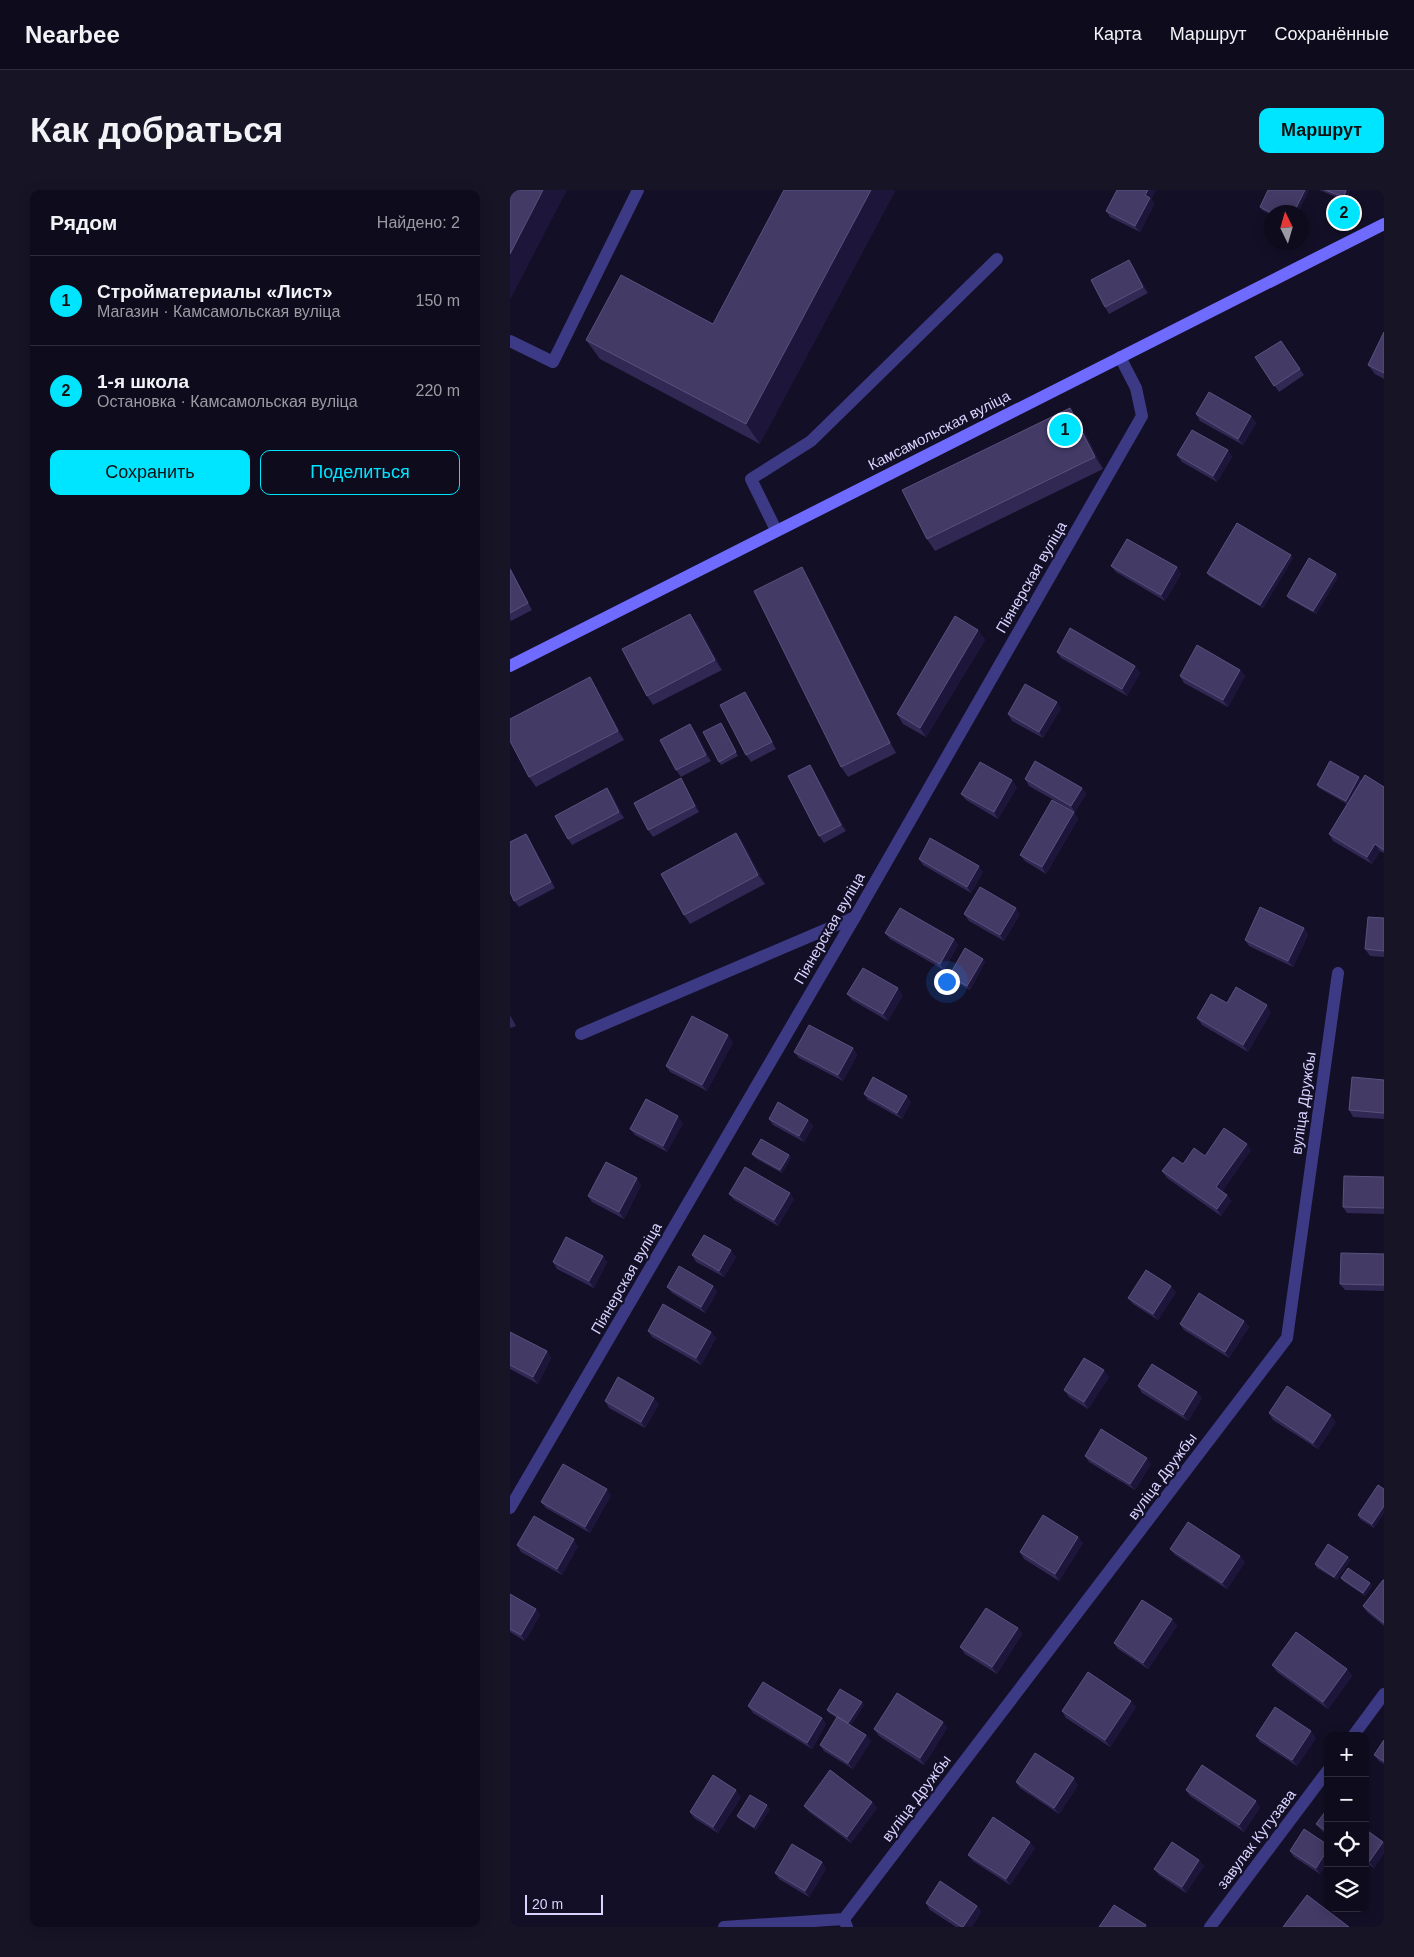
<!DOCTYPE html>
<html lang="ru">
<head>
<meta charset="utf-8">
<style>
	body { margin:0; font-family:Helvetica,sans-serif; background:#171425; color:#f1f3f6 }
	.controls { position:absolute; right:15px; bottom:15px; display:grid; overflow:hidden; border-radius:10px; box-shadow:0 2px 12px #0003 }
	.controls button { width:45px; height:45px; display:grid; place-items:center; padding:0; border:0; border-bottom:1px solid #2e2b3b; background:#0e0b1c; color:#f1f3f6; font:25px sans-serif }
	.compass { position:absolute; left:754px; top:15px; width:45px; height:45px; border-radius:50%; background:#0e0b1c; box-shadow:0 2px 12px #0003; rotate:355deg }
	.scale { position:absolute; left:15px; bottom:12px; width:78px; box-sizing:border-box; padding-left:5px; border:2px solid #d9d4ff; border-top:0; font-size:14px; line-height:18px; white-space:nowrap; color:#d9d4ff; -webkit-text-stroke:4px #130f26; paint-order:stroke }
	.you { position:absolute; left:436px; top:791px; width:18px; height:18px; margin:-12px; border:4px solid #fff; border-radius:50%; background:#1a73e8; box-shadow:0 0 0 8px #1a73e833 }
	.badge { display:grid; place-items:center; width:32px; height:32px; border-radius:50%; background:#00e5ff; color:#111; font-size:16px; font-weight:700 }
	.pin { position:absolute; translate:-50% -50%; border:2px solid #fff; box-shadow:0 1px 5px #0006 }
	.list { margin:0; padding:0; list-style:none }
	h2 { display:flex; justify-content:space-between; align-items:center; height:65px; margin:0; padding:0 20px; font-size:21px }
	h2 small { font-size:16px; font-weight:400; color:#9b9ba3 }
	.list li { display:grid; grid-template-columns:32px 1fr auto; gap:15px; align-items:center; box-sizing:border-box; height:90px; padding:0 20px; border-top:1px solid #2e2b3b }
	.list b { display:block; font-size:19px; white-space:nowrap }
	.list p { margin:0; font-size:16px; white-space:nowrap; color:#9b9ba3 }
	.list em { font-size:16px; font-style:normal; color:#9b9ba3 }
	.actions { display:flex; gap:10px; padding:15px 20px }
	.actions a { flex:1; padding:11px 0; border:1px solid #00e5ff; border-radius:10px; text-align:center; font-size:18px; color:#00e5ff }
	.actions .main { background:#00e5ff; color:#111 }
	.icon { flex:none; width:28px; height:28px; fill:none; stroke:currentColor; stroke-width:2; stroke-linecap:round; stroke-linejoin:round }
	.map { position:relative; flex:none; width:874px; height:1737px; overflow:hidden; border-radius:10px }
	header { display:flex; align-items:center; gap:30px; box-sizing:border-box; height:70px; padding:0 25px; background:#0e0b1c; border-bottom:1px solid #2e2b3b }
	header strong { font-size:24px }
	nav { display:flex; gap:28px; margin-inline-start:auto; font-size:18px }
	.intro { display:flex; align-items:center; justify-content:space-between; box-sizing:border-box; height:120px; padding:0 30px }
	h1 { margin:0; font-size:35px }
	.button { padding:12px 22px; border-radius:10px; background:#00e5ff; color:#111; font-size:18px; font-weight:700 }
	main { display:flex; gap:30px; padding:0 30px }
	aside { flex:1; background:#0e0b1c; border-radius:10px; box-shadow:0 2px 12px #0003 }
	.map>svg:first-child { display:block }
	.lines { fill:none; stroke-linecap:round; stroke-linejoin:round }
	.service { stroke:#3d3a85; stroke-width:12 }
	.minor { stroke:#3d3a85; stroke-width:12 }
	.secondary { stroke:#6f6bff; stroke-width:12 }
	.wall { fill:#312854 }
	.shaded-wall { fill:#1d163a }
	.building { fill:#433a66; stroke:#5a527e }
	.labels { text-anchor:middle; dominant-baseline:central; stroke-width:4.5; stroke-linejoin:round; paint-order:stroke }
	.street-label { font-size:15px; fill:#d9d4ff; stroke:#130f26 }
</style>
</head>
<body>
<header>
<strong>Nearbee</strong>
<nav><a>Карта</a><a>Маршрут</a><a>Сохранённые</a></nav>
</header>
<div class="intro"><h1>Как добраться</h1><a class="button">Маршрут</a></div>
<main>
<aside>
<h2>Рядом<small>Найдено: 2</small></h2>
<ul class="list">
<li><span class="badge">1</span><div><b>Стройматериалы «Лист»</b><p>Магазин · Камсамольская вуліца</p></div><em>150 m</em></li>
<li><span class="badge">2</span><div><b>1-я школа</b><p>Остановка · Камсамольская вуліца</p></div><em>220 m</em></li>
</ul>
<div class="actions"><a class="main">Сохранить</a><a>Поделиться</a></div>
</aside>
<div class="map">
<svg width="874" height="1737" viewBox="0 0 874 1737">
	<rect width="100%" height="100%" fill="#130f26"/>
	<g class="lines">
		<!-- service -->
		<path class="service" d="M0 151 43 172 128 0
			M266 340 241 289 301 251 487 69
			M71 844 345 727"/>
		<!-- minor -->
		<path class="minor" d="M0 1318 345 727 632 226 626 198 610 167
			M843 1546 874 1504
			M214 1737 334 1729
			M337 1737 334 1729 777 1148 828 783
			M700 1737 818 1580"/>
		<!-- secondary -->
		<path class="secondary" d="M0 476 874 34"/>
	</g>
	<!-- wall -->
	<path class="wall" d="M607 0H646L641 9 644 14 630 42 600 27 596 21Z
		M799 0 788 22H762V25L752 20 750 17Z
		M809 0H840L836 11Z
		M619 70 623 76 638 103 599 124 595 117Z
		M203 134 250 254 90 169 76 150Z
		M874 142V189L865 184 858 175Z
		M771 151 794 185 769 202 745 167Z
		M686 224 741 226 746 233 733 255 690 231Z
		M569 230 593 279 425 361 417 349Z
		M718 260 722 267 707 292 672 272 667 265Z
		M783 368 753 418 699 386 697 383Z
		M601 376 667 377 671 384 655 411 606 382Z
		M0 377 22 420 1 431 0 429Z
		M298 387 386 563 338 587 331 577Z
		M828 387 806 424 779 409 777 406Z
		M187 433 212 480 143 515 137 506Z
		M468 440 475 450 416 547 393 534 387 524Z
		M547 462 625 476 630 483 617 506 551 468Z
		M730 480 735 486 718 517 674 493 670 486Z
		M80 487 86 497 114 550 26 597 19 587Z
		M239 508 266 559 241 572 236 565Z
		M551 518 533 548 502 531 498 524Z
		M213 537 228 566 211 575 209 572Z
		M185 541 201 571 171 587 166 580Z
		M304 581 336 641 314 653 309 646Z
		M515 589 572 598 576 604 565 622 519 596Z
		M851 590 874 597V663L870 661 862 674 823 651 819 644 837 614 809 598 807 595Z
		M175 595 189 622 143 647 138 640Z
		M507 597 488 629 456 610 451 604Z
		M97 598 102 605 114 628 62 655 58 649Z
		M564 622 568 629 536 684 515 671 510 665Z
		M226 643 233 653 255 694 180 734 174 725Z
		M16 644 20 650 45 698 9 717 4 711Z
		M409 669 473 682 461 703 413 675Z
		M454 724H510L494 751 459 731Z
		M874 728V767L860 766 855 759Z
		M794 738 798 745 783 777 739 756 735 750Z
		M375 743 444 749 448 755 434 780 380 749Z
		M473 769 475 772 460 800 441 789 439 786Z
		M337 804 393 805 378 831 342 810Z
		M717 813 761 822 738 862 692 835 687 828Z
		M0 825 6 836 0 838Z
		M223 852 197 901 160 882 156 876Z
		M343 858 347 865 333 891 289 868 284 862Z
		M874 890V929L843 927 839 920Z
		M354 904 401 912 392 929 358 910Z
		M259 929 298 930 303 936 294 952 263 935Z
		M173 933 157 962 125 945 120 939Z
		M741 960 712 1001 717 1005 721 1011 711 1026 657 988 652 981 695 966Z
		M242 964 279 965 281 968 272 983 245 968Z
		M874 987V1024L837 1023 833 1017Z
		M131 995 114 1029 82 1012 78 1006Z
		M219 1004 284 1009 268 1036 224 1010Z
		M874 1064V1101L835 1100 830 1094Z
		M182 1065 226 1067 214 1087 186 1072Z
		M93 1066 97 1072 84 1098 47 1079 43 1072Z
		M203 1096 207 1102 195 1123 162 1103 157 1097Z
		M666 1102 648 1130 623 1114 618 1108Z
		M734 1131 739 1137 719 1168 674 1140 670 1134Z
		M138 1141 201 1142 206 1148 191 1175 142 1147Z
		M0 1142 37 1161 41 1168 28 1194 0 1179Z
		M599 1187 578 1219 559 1207 554 1200Z
		M628 1196 692 1208 678 1231 632 1203Z
		M95 1211 149 1214 135 1238 99 1218Z
		M759 1223 826 1232 808 1259 763 1230Z
		M575 1266 641 1274 625 1300 579 1272Z
		M874 1299V1323L864 1338 850 1329 848 1325Z
		M101 1305 80 1343 36 1318 31 1312Z
		M568 1347 573 1353 549 1391 514 1369 510 1362Z
		M7 1355 68 1356 52 1385 11 1362Z
		M660 1359 735 1372 717 1399 665 1365Z
		M838 1367 840 1370 827 1390 807 1378 805 1374Z
		M831 1388 860 1393 862 1396 855 1406 833 1391Z
		M874 1390V1436L857 1422 853 1416Z
		M0 1404 26 1419 30 1425 15 1451 0 1442Z
		M662 1429 667 1436 638 1479 608 1459 604 1453Z
		M508 1438 512 1444 487 1484 455 1464 450 1457Z
		M762 1475 837 1479 842 1486 818 1519 767 1482Z
		M354 1515 341 1535 356 1545 361 1551 343 1579 314 1561 310 1555 327 1528 319 1523 317 1520Z
		M238 1516 312 1528 316 1534 302 1559 243 1523Z
		M626 1517 600 1557 556 1528 552 1521Z
		M433 1532 437 1538 414 1575 369 1546 364 1539Z
		M746 1546 806 1548 787 1576 750 1552Z
		M874 1550V1574L869 1571 864 1565Z
		M506 1592 568 1595 549 1624 510 1598Z
		M676 1600 750 1617 734 1642 680 1606Z
		M231 1607 208 1643 184 1628 180 1622Z
		M362 1612 367 1618 341 1653 299 1622 294 1616Z
		M818 1618V1645L811 1640 806 1634Z
		M260 1619 246 1640 229 1629 227 1626Z
		M855 1639 874 1653V1663L864 1678 855 1672Z
		M818 1655 810 1684 784 1667 780 1661Z
		M525 1658 500 1695 463 1671 458 1665Z
		M689 1670 694 1676 676 1703 649 1685 644 1679Z
		M312 1672 316 1679 299 1707 269 1689 265 1683Z
		M416 1713 467 1716 471 1722 462 1737H446L420 1720Z"/>
	<!-- shaded-wall -->
	<path class="shaded-wall" d="M33 0H57L0 110V64Z
		M361 0H386L250 254 236 234Z
		M638 0H646L641 9 644 14 630 42 625 36 635 5Z
		M795 0H799L788 22H784Z
		M836 0H840L836 11 834 7Z
		M619 70 623 76 638 103 633 97Z
		M560 218 569 230 593 279 585 267Z
		M741 226 746 233 733 255 728 249Z
		M718 260 722 267 707 292 703 286Z
		M781 365 783 368 753 418 750 415Z
		M0 377 22 420 18 413 0 379Z
		M292 377 298 387 386 563 380 553Z
		M667 377 671 384 655 411 651 405Z
		M826 384 828 387 806 424 803 421Z
		M180 424 187 433 212 480 205 470Z
		M468 440 475 450 416 547 410 538Z
		M625 476 630 483 617 506 612 499Z
		M730 480 735 486 718 517 713 510Z
		M80 487 86 497 114 550 108 541Z
		M235 502 239 508 266 559 262 552Z
		M547 512 551 518 533 548 529 542Z
		M180 534 185 541 201 571 196 565Z
		M300 575 304 581 336 641 331 635Z
		M849 587 851 590 838 614 836 611Z
		M171 588 175 595 189 622 185 616Z
		M502 590 507 597 488 629 484 622Z
		M97 598 102 605 114 628 109 622Z
		M572 598 576 604 565 622 561 616Z
		M564 622 568 629 536 684 532 677Z
		M226 643 233 653 255 694 248 685Z
		M16 644 20 650 45 698 41 692Z
		M865 654 870 661 862 674 857 667Z
		M469 676 473 682 461 703 457 697Z
		M506 718 510 724 494 751 490 745Z
		M794 738 798 745 783 777 778 771Z
		M444 749 448 755 434 780 430 774Z
		M473 769 475 772 460 800 457 796Z
		M388 798 393 805 378 831 373 824Z
		M757 815 761 822 738 862 733 855Z
		M218 845 223 852 197 901 192 895Z
		M343 858 347 865 333 891 328 885Z
		M397 906 401 912 392 929 387 923Z
		M168 926 173 933 157 962 153 956Z
		M298 930 303 936 294 952 289 946Z
		M737 954 741 960 711 1004 706 997Z
		M279 965 281 968 272 983 270 980Z
		M127 988 131 995 114 1029 109 1022Z
		M280 1003 284 1009 268 1036 264 1030Z
		M717 1005 721 1011 711 1026 707 1019Z
		M221 1060 226 1067 214 1087 209 1081Z
		M93 1066 97 1072 84 1098 79 1091Z
		M203 1096 207 1102 195 1123 191 1117Z
		M661 1096 666 1102 648 1130 643 1124Z
		M734 1131 739 1137 719 1168 715 1162Z
		M201 1142 206 1148 191 1175 186 1168Z
		M37 1161 41 1168 28 1194 23 1187Z
		M594 1180 599 1187 578 1219 574 1212Z
		M687 1202 692 1208 678 1231 673 1225Z
		M144 1208 149 1214 135 1238 131 1232Z
		M821 1225 826 1232 808 1259 803 1253Z
		M637 1268 641 1274 625 1300 620 1294Z
		M97 1299 101 1305 80 1343 75 1337Z
		M874 1316V1323L864 1338 862 1334Z
		M568 1347 573 1353 549 1391 545 1384Z
		M64 1349 68 1356 52 1385 47 1379Z
		M730 1366 735 1372 717 1399 712 1393Z
		M838 1367 840 1370 827 1390 824 1387Z
		M860 1393 862 1396 855 1406 853 1403Z
		M26 1419 30 1425 15 1451 11 1445Z
		M662 1429 667 1436 638 1479 633 1473Z
		M508 1438 512 1444 487 1484 482 1477Z
		M837 1479 842 1486 818 1519 813 1512Z
		M621 1511 626 1517 600 1557 595 1550Z
		M352 1512 354 1515 341 1536 338 1533Z
		M312 1528 316 1534 302 1559 297 1553Z
		M433 1532 437 1538 414 1575 410 1568Z
		M801 1541 806 1548 787 1576 782 1570Z
		M356 1545 361 1551 343 1579 338 1573Z
		M564 1588 568 1595 549 1624 544 1618Z
		M226 1600 231 1607 208 1643 203 1637Z
		M746 1611 750 1617 734 1642 729 1635Z
		M362 1612 367 1618 341 1653 337 1647Z
		M257 1615 260 1619 246 1640 244 1637Z
		M520 1652 525 1658 500 1695 496 1689Z
		M873 1652 874 1653V1663L864 1678 859 1672Z
		M818 1659V1673L810 1684 806 1678Z
		M689 1670 694 1676 676 1703 672 1697Z
		M312 1672 316 1679 299 1707 295 1701Z
		M467 1716 471 1722 462 1737H453Z"/>
	<!-- building -->
	<path class="building" d="M0 0H33L0 64Z
		M274 0H361L236 234 76 150 111 85 203 134Z
		M607 0H638L635 5 640 8 625 36 596 21Z
		M758 0H795L784 22 762 23 750 17Z
		M815 0H836L834 7Z
		M619 70 633 97 595 117 581 90Z
		M874 142V183L858 175Z
		M771 151 790 179 764 196 745 167Z
		M699 202 741 226 728 249 686 224Z
		M560 218 585 267 417 349 392 300Z
		M682 240 718 260 703 286 667 265Z
		M727 333 781 365 750 415 697 383Z
		M617 349 667 377 651 405 601 376Z
		M799 368 826 384 803 421 777 406Z
		M292 377 380 553 331 577 244 401Z
		M0 379 18 413 0 423Z
		M180 424 205 470 137 506 112 459Z
		M445 426 468 440 410 538 387 524Z
		M560 438 625 476 612 499 547 462Z
		M687 455 730 480 713 510 670 486Z
		M80 487 108 541 19 587 0 551V529Z
		M515 494 547 512 529 542 498 524Z
		M235 502 262 552 236 565 210 515Z
		M211 533 226 562 209 572 193 542Z
		M180 534 196 565 166 580 150 550Z
		M525 571 572 598 561 616 515 589Z
		M820 571 849 587 836 611 807 595Z
		M470 572 502 590 484 622 451 604Z
		M300 575 331 635 309 646 278 586Z
		M855 585 874 597V660L865 654 857 667 819 644Z
		M171 588 185 616 138 640 124 613Z
		M97 598 109 622 58 649 45 626Z
		M542 610 564 622 532 677 510 665Z
		M226 643 248 685 174 725 151 684Z
		M16 644 41 692 4 711 0 702V652Z
		M420 648 469 676 457 697 409 669Z
		M470 697 506 718 490 745 454 724Z
		M750 717 794 738 778 771 735 750Z
		M390 718 444 749 430 774 375 743Z
		M858 727 874 728V761L855 759Z
		M455 758 473 769 457 796 439 786Z
		M353 778 388 798 373 824 337 804Z
		M726 797 757 815 733 855 687 828 701 804 717 813Z
		M182 826 218 845 192 895 156 876Z
		M299 835 343 858 328 885 284 862Z
		M363 887 397 906 387 923 354 904Z
		M842 887 874 890V923L839 920Z
		M136 909 168 926 153 956 120 939Z
		M268 912 298 930 289 946 259 929Z
		M714 938 737 954 706 997 717 1005 707 1019 652 981 663 967 673 974 684 958 695 966Z
		M251 949 279 965 270 980 242 964Z
		M96 972 127 988 109 1022 78 1006Z
		M235 977 280 1003 264 1030 219 1004Z
		M834 986 874 987V1018L833 1017Z
		M194 1045 221 1060 209 1081 182 1065Z
		M56 1047 93 1066 79 1091 43 1072Z
		M831 1063 874 1064V1095L830 1094Z
		M169 1076 203 1096 191 1117 157 1097Z
		M636 1080 661 1096 643 1124 618 1108Z
		M689 1103 734 1131 715 1162 670 1134Z
		M153 1114 201 1142 186 1168 138 1141Z
		M0 1142 37 1161 23 1187 0 1175Z
		M574 1168 594 1180 574 1212 554 1200Z
		M642 1174 687 1202 673 1225 628 1196Z
		M108 1187 144 1208 131 1232 95 1211Z
		M777 1196 821 1225 803 1253 759 1223Z
		M591 1239 637 1268 620 1294 575 1266Z
		M53 1274 97 1299 75 1337 31 1312Z
		M868 1295 874 1299V1316L862 1334 848 1325Z
		M533 1325 568 1347 545 1384 510 1362Z
		M24 1326 64 1349 47 1379 7 1355Z
		M678 1332 730 1366 712 1393 660 1359Z
		M818 1354 838 1367 824 1387 805 1374Z
		M838 1378 860 1393 853 1403 831 1388Z
		M873 1390H874V1433L853 1416Z
		M0 1404 26 1419 11 1445 0 1439Z
		M632 1410 662 1429 633 1473 604 1453Z
		M476 1418 508 1438 482 1477 450 1457Z
		M786 1442 837 1479 813 1512 762 1475Z
		M578 1482 621 1511 595 1550 552 1521Z
		M253 1492 312 1528 297 1553 238 1516Z
		M330 1499 352 1512 338 1533 317 1520Z
		M387 1503 433 1532 410 1568 364 1539Z
		M765 1517 801 1541 782 1570 746 1546Z
		M327 1527 356 1545 338 1573 310 1555Z
		M874 1550V1571L864 1565Z
		M525 1563 564 1588 544 1618 506 1592Z
		M692 1575 746 1611 729 1635 676 1600Z
		M320 1580 362 1612 337 1647 294 1616Z
		M203 1585 226 1600 203 1637 180 1622Z
		M240 1605 257 1615 244 1637 227 1626Z
		M818 1618V1642L806 1634Z
		M483 1627 520 1652 496 1689 458 1665Z
		M794 1639 818 1655V1659L806 1678 780 1661Z
		M855 1639 873 1652 859 1672 855 1669Z
		M662 1652 689 1670 672 1697 644 1679Z
		M282 1654 312 1672 295 1701 265 1683Z
		M430 1691 467 1716 453 1737H452L416 1713Z
		M797 1705 839 1737H773Z
		M604 1715 636 1735 635 1737H589Z"/>
	<g class="labels">
		<!-- street labels -->
		<g class="street-label">
			<text transform="translate(429 240) rotate(-27)">Камсамольская вуліца</text>
			<text transform="translate(521 387) rotate(-60)">Піянерская вуліца</text>
			<text transform="translate(319 738) rotate(-60)">Піянерская вуліца</text>
			<text transform="translate(793 913) rotate(-82)">вуліца Дружбы</text>
			<text transform="translate(116 1088) rotate(-60)">Піянерская вуліца</text>
			<text transform="translate(652 1286) rotate(-53)">вуліца Дружбы</text>
			<text transform="translate(406 1608) rotate(-53)">вуліца Дружбы</text>
			<text transform="translate(746 1649) rotate(-53)">завулак Кутузава</text>
		</g>
	</g>
</svg>
<div class="controls">
<button>+</button>
<button>−</button>
<button><svg class="icon" aria-label="locate" viewBox="0 0 24 24"><circle cx="12" cy="12" r="6"/><path d="M12 2v4M12 18v4M2 12h4M18 12h4"/></svg></button>
<button><svg class="icon" aria-label="layers" viewBox="0 0 24 24"><path d="M12 4l9 5-9 5-9-5zM3 14l9 5 9-5"/></svg></button>
</div>
<svg class="compass" viewBox="-18 -18 36 36"><path d="M0-13l5 13h-10z" fill="#e53935"/><path d="M0 13l5-13h-10z" fill="#9b9ba3"/></svg>
<div class="scale">20 m</div>
<div class="you"></div>
<div class="pin badge" style="left:555px;top:240px">1</div>
<div class="pin badge" style="left:834px;top:23px">2</div>
</div>
</main>
</body>
</html>
